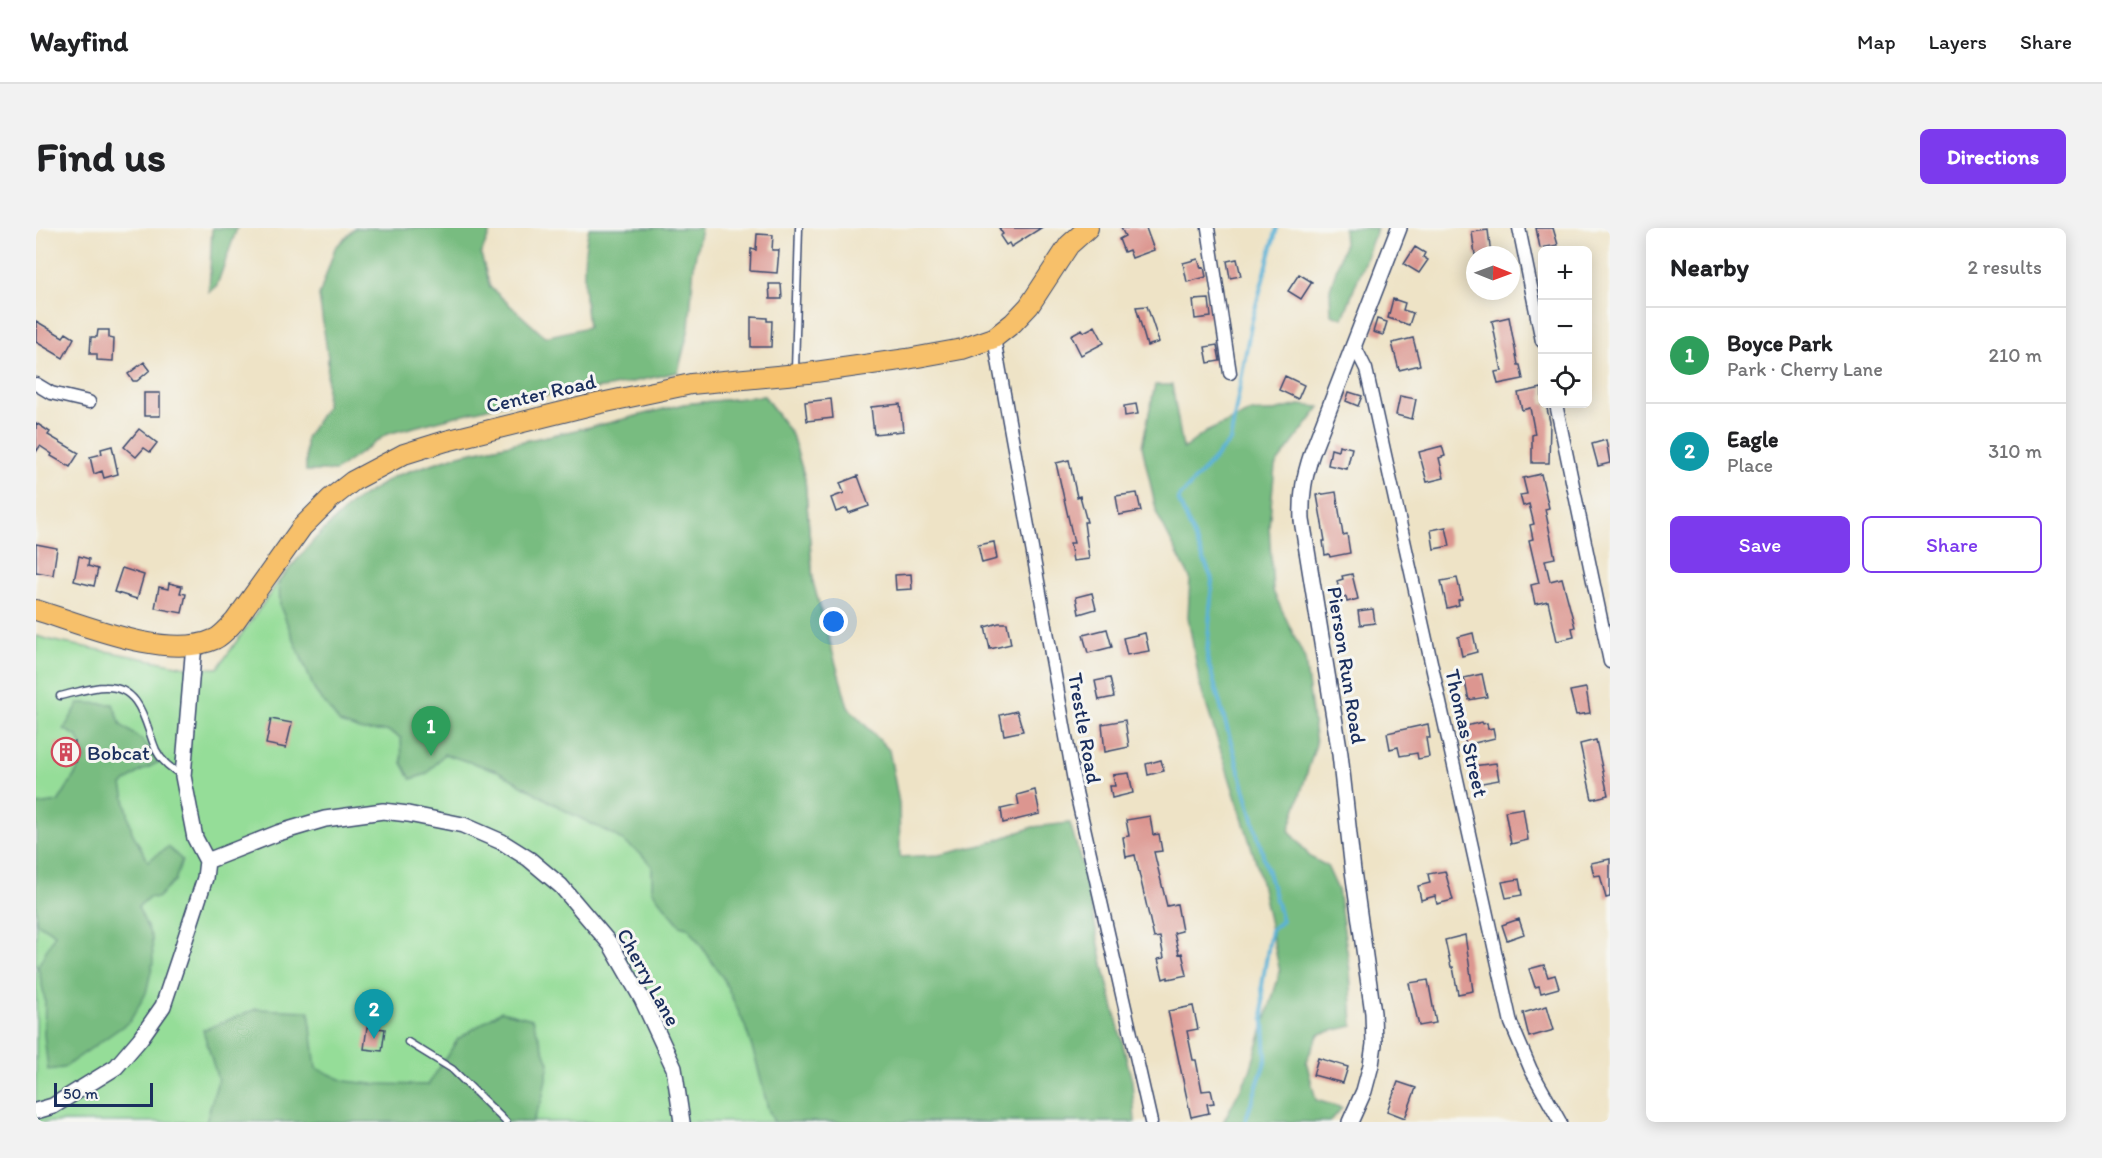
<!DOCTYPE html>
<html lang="en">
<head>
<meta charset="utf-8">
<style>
	body { margin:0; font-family:Itim,sans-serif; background:#f2f2f2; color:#202124 }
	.controls { position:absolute; right:18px; top:18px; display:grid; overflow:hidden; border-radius:9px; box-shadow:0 3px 15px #0003 }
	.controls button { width:54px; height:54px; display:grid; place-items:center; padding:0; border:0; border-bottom:2px solid #e0e0e0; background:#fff; color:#202124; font:30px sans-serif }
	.compass { position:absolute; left:1430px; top:18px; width:54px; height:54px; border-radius:50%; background:#fff; box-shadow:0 3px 15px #0003; rotate:91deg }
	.scale { position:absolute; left:18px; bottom:15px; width:99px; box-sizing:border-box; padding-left:6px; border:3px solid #1b2f5e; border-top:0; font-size:16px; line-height:21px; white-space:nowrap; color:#1b2f5e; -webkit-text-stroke:4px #f6f6f2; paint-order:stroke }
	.you { position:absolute; left:798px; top:394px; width:21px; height:21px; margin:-15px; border:4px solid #fff; border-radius:50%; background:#1a73e8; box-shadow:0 0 0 9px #1a73e833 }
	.badge { display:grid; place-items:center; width:39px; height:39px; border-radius:50%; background:#7c3aed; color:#fff; font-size:20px; font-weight:700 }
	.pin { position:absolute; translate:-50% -50px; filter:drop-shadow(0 2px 3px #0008) }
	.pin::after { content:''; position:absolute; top:32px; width:21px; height:18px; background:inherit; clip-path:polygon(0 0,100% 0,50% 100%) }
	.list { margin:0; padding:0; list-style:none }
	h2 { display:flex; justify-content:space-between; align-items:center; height:78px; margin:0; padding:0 24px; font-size:26px }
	h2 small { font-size:20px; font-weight:400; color:#757577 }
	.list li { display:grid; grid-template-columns:39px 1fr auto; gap:18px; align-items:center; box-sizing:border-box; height:96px; padding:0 24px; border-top:2px solid #e0e0e0 }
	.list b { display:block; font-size:22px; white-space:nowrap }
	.list p { margin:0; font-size:20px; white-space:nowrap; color:#757577 }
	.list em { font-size:20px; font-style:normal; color:#757577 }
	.actions { display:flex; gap:12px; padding:18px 24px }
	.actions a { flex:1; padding:14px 0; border:2px solid #7c3aed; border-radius:9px; text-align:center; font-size:21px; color:#7c3aed }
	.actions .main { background:#7c3aed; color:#fff }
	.icon { flex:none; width:33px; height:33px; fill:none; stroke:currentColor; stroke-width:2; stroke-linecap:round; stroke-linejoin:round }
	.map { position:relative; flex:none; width:1574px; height:894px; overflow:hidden; border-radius:9px }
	header { display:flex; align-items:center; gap:36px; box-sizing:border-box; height:84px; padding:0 30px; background:#fff; border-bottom:2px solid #e0e0e0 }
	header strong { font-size:28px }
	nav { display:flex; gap:33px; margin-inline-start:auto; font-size:21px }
	.intro { display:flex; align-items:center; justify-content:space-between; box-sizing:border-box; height:144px; padding:0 36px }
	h1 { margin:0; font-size:42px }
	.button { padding:15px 27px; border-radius:9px; background:#7c3aed; color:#fff; font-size:21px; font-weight:700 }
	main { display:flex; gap:36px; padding:0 36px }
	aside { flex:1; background:#fff; border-radius:9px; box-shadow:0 3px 15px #0003 }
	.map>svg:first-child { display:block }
	.green { fill:#95dd98; stroke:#58867b; stroke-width:1.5 }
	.forest { fill:#78bc80; stroke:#4a766f; stroke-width:1.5 }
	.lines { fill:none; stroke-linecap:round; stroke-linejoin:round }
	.stream { stroke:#5ab2d7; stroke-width:4 }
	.building { fill:#dc9690 }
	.service-casing { stroke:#3b4a6e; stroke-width:9 }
	.minor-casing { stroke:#3b4a6e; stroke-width:15 }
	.tertiary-casing { stroke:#3b4a6e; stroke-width:18 }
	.primary-casing { stroke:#3b4a6e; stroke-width:22 }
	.service { stroke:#fff; stroke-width:6 }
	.minor { stroke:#fff; stroke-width:12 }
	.tertiary { stroke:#fff; stroke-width:15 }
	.primary { stroke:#f7c06b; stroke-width:20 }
	.labels { text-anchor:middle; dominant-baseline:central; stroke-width:6; stroke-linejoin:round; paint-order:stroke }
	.street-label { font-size:21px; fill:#1b2f5e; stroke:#f6f6f2 }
	.poi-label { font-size:21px; fill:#1b2f5e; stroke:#f6f6f2; text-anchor:start }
</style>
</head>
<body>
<header>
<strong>Wayfind</strong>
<nav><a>Map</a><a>Layers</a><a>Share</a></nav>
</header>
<div class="intro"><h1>Find us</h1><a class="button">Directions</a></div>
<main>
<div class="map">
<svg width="1574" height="894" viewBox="0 0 1574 894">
	<rect width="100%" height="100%" fill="#f6f6f2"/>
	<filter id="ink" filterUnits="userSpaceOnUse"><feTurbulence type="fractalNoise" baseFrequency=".0167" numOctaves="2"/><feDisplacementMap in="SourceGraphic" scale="12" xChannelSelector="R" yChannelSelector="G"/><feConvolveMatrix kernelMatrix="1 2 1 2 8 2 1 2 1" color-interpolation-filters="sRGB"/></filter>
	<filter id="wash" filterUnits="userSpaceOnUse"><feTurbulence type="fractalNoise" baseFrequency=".008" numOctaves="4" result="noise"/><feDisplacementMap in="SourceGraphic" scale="24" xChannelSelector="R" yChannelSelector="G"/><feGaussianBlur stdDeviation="1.35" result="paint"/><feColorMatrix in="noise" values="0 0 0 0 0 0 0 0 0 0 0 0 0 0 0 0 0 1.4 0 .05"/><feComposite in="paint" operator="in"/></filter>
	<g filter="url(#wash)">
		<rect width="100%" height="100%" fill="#eee3c6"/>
		<!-- green -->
		<path class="green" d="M728 168 756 207 769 251 804 699 1098 894H0V408L18 413 156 440H182L243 353 280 310 316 275 359 248 423 227 573 195 648 176Z"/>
		<!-- forest -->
		<path class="forest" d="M176 0H201L181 57 173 64Z
			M319 0H456L445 26 454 59 509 109 552 99C548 66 545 33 553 0H665L658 36 653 100 642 144 573 159 494 169 351 206 299 243H270V210L290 179 292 130 283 68 299 20Z
			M1307 0H1341L1307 90 1295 86 1294 61 1308 17Z
			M1119 157H1136L1147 221 1170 204 1214 184H1234L1263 177 1284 179 1239 238 1233 298 1237 363 1269 431 1280 516 1253 602 1274 629 1291 638 1302 662 1314 743 1317 798 1283 806 1270 833 1280 872 1306 880 1294 894H1187L1214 843 1244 744 1222 640 1164 457 1152 389 1154 350 1121 286 1106 218Z
			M728 168 756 207 769 251 777 354 812 479 853 522 863 575 864 629 903 627 950 616 997 599 1034 595 1048 644 1068 741 1096 853 1099 894H738L732 881 720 832 709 798 687 750 653 700 644 697 616 663V638L605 626 578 607 530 583 462 543 408 526 391 546 375 551 366 535 365 510 352 503H327L304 495 279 463 244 378 243 353 280 310 316 275 359 248 423 227 573 195 648 176Z
			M43 475 77 476 85 497 106 512 123 534 103 544 86 557 96 604 112 633 132 619 146 632 139 653 121 670 113 669 102 679 116 710 117 735 110 765 94 793 27 840 12 842 8 806 9 772 2 738 19 706 0 694V574L1 577 22 574 50 529 42 509 28 501Z
			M220 781 273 783 280 840 309 853 336 856 392 857 422 811 465 783 496 791 513 835 506 872 496 894H170L182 852 167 802Z"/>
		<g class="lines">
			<!-- stream -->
			<path class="stream" d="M1209 894 1230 831 1226 758 1235 702 1246 693 1171 430 1176 351 1142 271 1194 213 1215 96 1241 0"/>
		</g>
		<g id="blocks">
			<!-- building -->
			<path class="building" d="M963 0H1005L975 19 973 15 970 17 964 8 967 6Z
				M1085 0H1110L1118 22 1096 30 1093 22 1088 24 1083 11 1089 8Z
				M1500 0H1517L1522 17 1504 20Z
				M1452 2 1455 27H1439L1436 4Z
				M721 6 737 7 736 22H743L741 45 714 43 715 21 720 22Z
				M1379 19 1389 25 1387 29 1392 32 1383 45 1368 36Z
				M1162 31 1165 40 1168 39 1170 49 1151 54 1147 35Z
				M1201 31 1205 48 1194 50 1191 33Z
				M1263 46 1276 54 1265 71 1252 63Z
				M733 56H745L746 71H734Z
				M1173 71 1175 89 1159 91 1157 72Z
				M1357 71 1369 75 1367 82 1377 85 1373 97 1352 90Z
				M1111 78 1123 114 1111 118 1100 79Z
				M715 89 731 90V93H736L735 119H715Z
				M1473 89 1482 137H1484L1487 151 1462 156 1459 144 1466 143 1456 93Z
				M1341 91 1351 94 1347 107 1337 104Z
				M0 93 27 109 30 105 38 110 27 130 0 114Z
				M1059 98 1068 115 1045 127 1035 107 1046 101 1048 104Z
				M62 102H73V110L78 111 77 133 61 132V126H54L55 109H61Z
				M1377 110 1384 137 1363 142 1356 115Z
				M1181 117 1184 133 1172 135 1169 119Z
				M108 134 114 142 101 153H97L92 146Z
				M1249 148 1268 157 1262 171 1243 162Z
				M1506 160V176H1510L1514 194 1513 235H1496V207L1499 206 1494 180 1486 182 1482 165Z
				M1313 164 1326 168 1322 178 1310 173Z
				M108 165H124V188H108Z
				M1364 168 1380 171 1376 191 1360 187Z
				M795 171 797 190 771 193 769 174Z
				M864 176 867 203 838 206 835 179Z
				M1100 176 1102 186 1089 188 1088 178Z
				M0 195 14 204 12 207 43 225 34 239 15 228 16 226 4 218 0 224Z
				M103 201 121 215 114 224 108 220 100 229 88 219Z
				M1570 212 1574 235 1562 238 1556 216Z
				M1303 217 1316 220 1311 241 1292 237 1295 221 1302 223Z
				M76 218 82 246 68 250 66 243 58 246 54 229 66 226 65 221Z
				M1406 218 1409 228 1403 230 1408 250 1391 254 1383 224Z
				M1033 232 1041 269 1044 268 1051 294H1048L1053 331 1037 333 1034 315H1038L1020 235Z
				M1505 246 1513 280 1509 281 1519 330 1509 332 1514 353 1526 350 1539 399 1536 400 1538 409 1521 413 1512 373 1499 376 1495 357 1503 355 1493 312 1497 311 1494 297 1498 296 1493 276 1487 278 1484 267 1491 266 1487 250Z
				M822 248 833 278 813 285 811 280 800 284 795 270 808 265 804 255Z
				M1300 264 1307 307 1311 306 1314 325 1294 329 1293 326 1289 327 1287 313H1289L1281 267Z
				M1101 265 1105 283 1083 287 1080 268Z
				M1410 299 1414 318 1398 321 1395 302Z
				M958 314 961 331 946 335 942 317Z
				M0 316 21 320 17 347 0 344Z
				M43 328 53 331 52 338 62 341 58 358 38 353Z
				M86 340 108 347 101 371 78 364Z
				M875 346 876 361 860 362 859 347Z
				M1316 346 1322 371 1311 374 1310 369 1305 371 1301 353 1307 351 1306 348Z
				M1421 350 1426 371 1422 372 1423 377 1411 380 1405 353Z
				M133 355 146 358 144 365 150 366 146 385 119 380 123 359 132 361Z
				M1056 365 1060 381 1043 386 1040 369Z
				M1337 381 1339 395 1324 397 1322 383Z
				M963 395H971L975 416 954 421 949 399Z
				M1071 401 1076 419 1052 425 1047 407Z
				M1109 405 1113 423 1091 427 1087 410Z
				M1437 405 1441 424 1426 428 1422 409Z
				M1446 446 1451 469 1433 472 1428 450Z
				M1074 450 1078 469 1063 472 1059 453Z
				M1550 460 1554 485 1540 487 1534 463Z
				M981 483 987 503 968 507 964 487Z
				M235 491 256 495 250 520 230 516Z
				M1089 492 1093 519 1069 524 1066 496Z
				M1446 494 1447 496 1451 495 1452 501 1457 500 1459 510 1430 517 1426 499Z
				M1392 496 1394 510H1390L1393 529 1382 531 1381 525 1364 528 1362 519 1354 521 1351 505Z
				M1560 512 1572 567 1556 571 1544 516Z
				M39 514 40 534H21L20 515Z
				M1125 532 1128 543 1112 547 1110 536Z
				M1460 535 1463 552 1441 556 1437 538Z
				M1093 545 1097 565 1076 570 1074 558H1079L1077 547Z
				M999 562 1004 586 967 595 965 581 983 577 981 567Z
				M1487 580 1492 612 1475 616 1469 583Z
				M1114 588 1117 607 1123 606 1126 623 1118 624 1131 678 1141 676 1146 703 1138 705 1143 726 1146 725 1151 747 1132 751V749L1127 751 1122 731 1128 730 1124 709 1118 710 1099 627 1090 629 1087 609 1093 608 1090 592Z
				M1574 631V669L1570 670 1564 647 1558 648 1555 635Z
				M1409 643 1417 672 1401 676 1399 668 1385 672 1382 658 1394 655 1392 646Z
				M1483 651 1486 667 1470 670 1466 654Z
				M1483 691 1488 706 1471 712 1466 697Z
				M1429 707 1437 763 1422 766 1417 739H1415L1409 712Z
				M1508 737 1512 749 1519 747 1523 760 1505 765 1503 758 1499 759 1493 741Z
				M1392 752 1400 795 1383 798 1373 755Z
				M1157 778 1162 801 1151 803 1157 832H1160L1166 863 1175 862 1178 875 1171 876 1173 885 1155 889 1132 783Z
				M1511 778 1518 802 1493 809 1487 785Z
				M331 799 349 801 346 823 328 821Z
				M1282 830 1312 839 1307 855 1277 847Z
				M1362 854 1380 860 1369 890 1351 883Z"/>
		</g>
	</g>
	<g filter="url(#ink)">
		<use href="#blocks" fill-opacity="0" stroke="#3b4a6e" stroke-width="1.5"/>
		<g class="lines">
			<!-- service casing -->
			<g class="service-casing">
				<path id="service" d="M759 142 763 0
					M24 468C38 465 55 459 69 459 106 458 109 497 120 522 126 534 135 541 146 547
					M372 814 416 841 470 894"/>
			</g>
			<!-- minor casing -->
			<g class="minor-casing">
				<path id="minor" d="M1172 0 1194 145
					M1483 0 1506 113
					M958 110 1040 564 1115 894
					M1318 117 1330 141 1475 795 1495 842 1524 894
					M0 156 15 165 53 174
					M1520 176 1574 434"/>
			</g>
			<!-- tertiary casing -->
			<g class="tertiary-casing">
				<path id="tertiary" d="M171 633 242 605 289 591 347 583 372 586 427 597 466 614 493 631 525 658 575 717 606 771 638 840 646 894
					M0 883 17 878 80 839 104 811 127 778 145 724 169 650 171 633 159 610 147 548 158 416
					M1314 894 1328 863 1335 837 1338 816 1337 785 1317 643 1304 526 1266 292C1265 266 1268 249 1276 225L1363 0"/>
			</g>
			<!-- primary casing -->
			<g class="primary-casing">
				<path id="primary" d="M0 382C46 396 132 433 179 411 187 407 193 399 199 393L266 299 294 271 317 253 368 226 410 213 551 178 655 156 772 145 871 131 926 121 958 110 977 95 993 78 1033 17 1052 0"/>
			</g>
			<!-- service -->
			<use href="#service" class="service"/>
			<!-- minor -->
			<use href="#minor" class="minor"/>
			<!-- tertiary -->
			<use href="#tertiary" class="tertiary"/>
			<!-- primary -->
			<use href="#primary" class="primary"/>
		</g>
	</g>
	<!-- icons -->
	<defs>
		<g id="building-ring" transform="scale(1.5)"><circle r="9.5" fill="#f6f6f2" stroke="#d1495b" stroke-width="1.5"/><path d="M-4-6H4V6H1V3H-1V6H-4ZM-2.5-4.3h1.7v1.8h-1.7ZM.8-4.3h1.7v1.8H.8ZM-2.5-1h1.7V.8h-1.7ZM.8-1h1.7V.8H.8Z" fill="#d1495b"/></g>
	</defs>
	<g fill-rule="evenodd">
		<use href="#building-ring" x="30" y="524"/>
	</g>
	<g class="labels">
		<!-- street labels -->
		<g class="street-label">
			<text transform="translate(505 165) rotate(-13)">Center Road</text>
			<text transform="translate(1311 437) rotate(81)">Pierson Run Road</text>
			<text transform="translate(1049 500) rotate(80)">Trestle Road</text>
			<text transform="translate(1431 505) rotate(77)">Thomas Street</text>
			<text transform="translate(613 749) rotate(61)">Cherry Lane</text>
		</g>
		<!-- poi labels -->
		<g class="poi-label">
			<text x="51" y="524">Bobcat</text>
		</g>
	</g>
</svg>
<div class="controls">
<button>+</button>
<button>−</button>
<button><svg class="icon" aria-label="locate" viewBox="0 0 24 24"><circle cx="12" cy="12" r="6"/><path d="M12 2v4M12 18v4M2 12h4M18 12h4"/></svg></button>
</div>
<svg class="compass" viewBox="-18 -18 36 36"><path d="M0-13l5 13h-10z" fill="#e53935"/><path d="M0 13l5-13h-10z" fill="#757577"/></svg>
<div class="scale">50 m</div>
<div class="you"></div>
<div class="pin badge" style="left:395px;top:528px;background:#2e9e5b">1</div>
<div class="pin badge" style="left:338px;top:811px;background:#0f9aa8">2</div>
</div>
<aside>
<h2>Nearby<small>2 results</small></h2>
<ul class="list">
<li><span class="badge" style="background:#2e9e5b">1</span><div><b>Boyce Park</b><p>Park · Cherry Lane</p></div><em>210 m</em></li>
<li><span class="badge" style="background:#0f9aa8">2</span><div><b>Eagle</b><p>Place</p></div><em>310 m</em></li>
</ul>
<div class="actions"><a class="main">Save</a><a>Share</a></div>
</aside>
</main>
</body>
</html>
